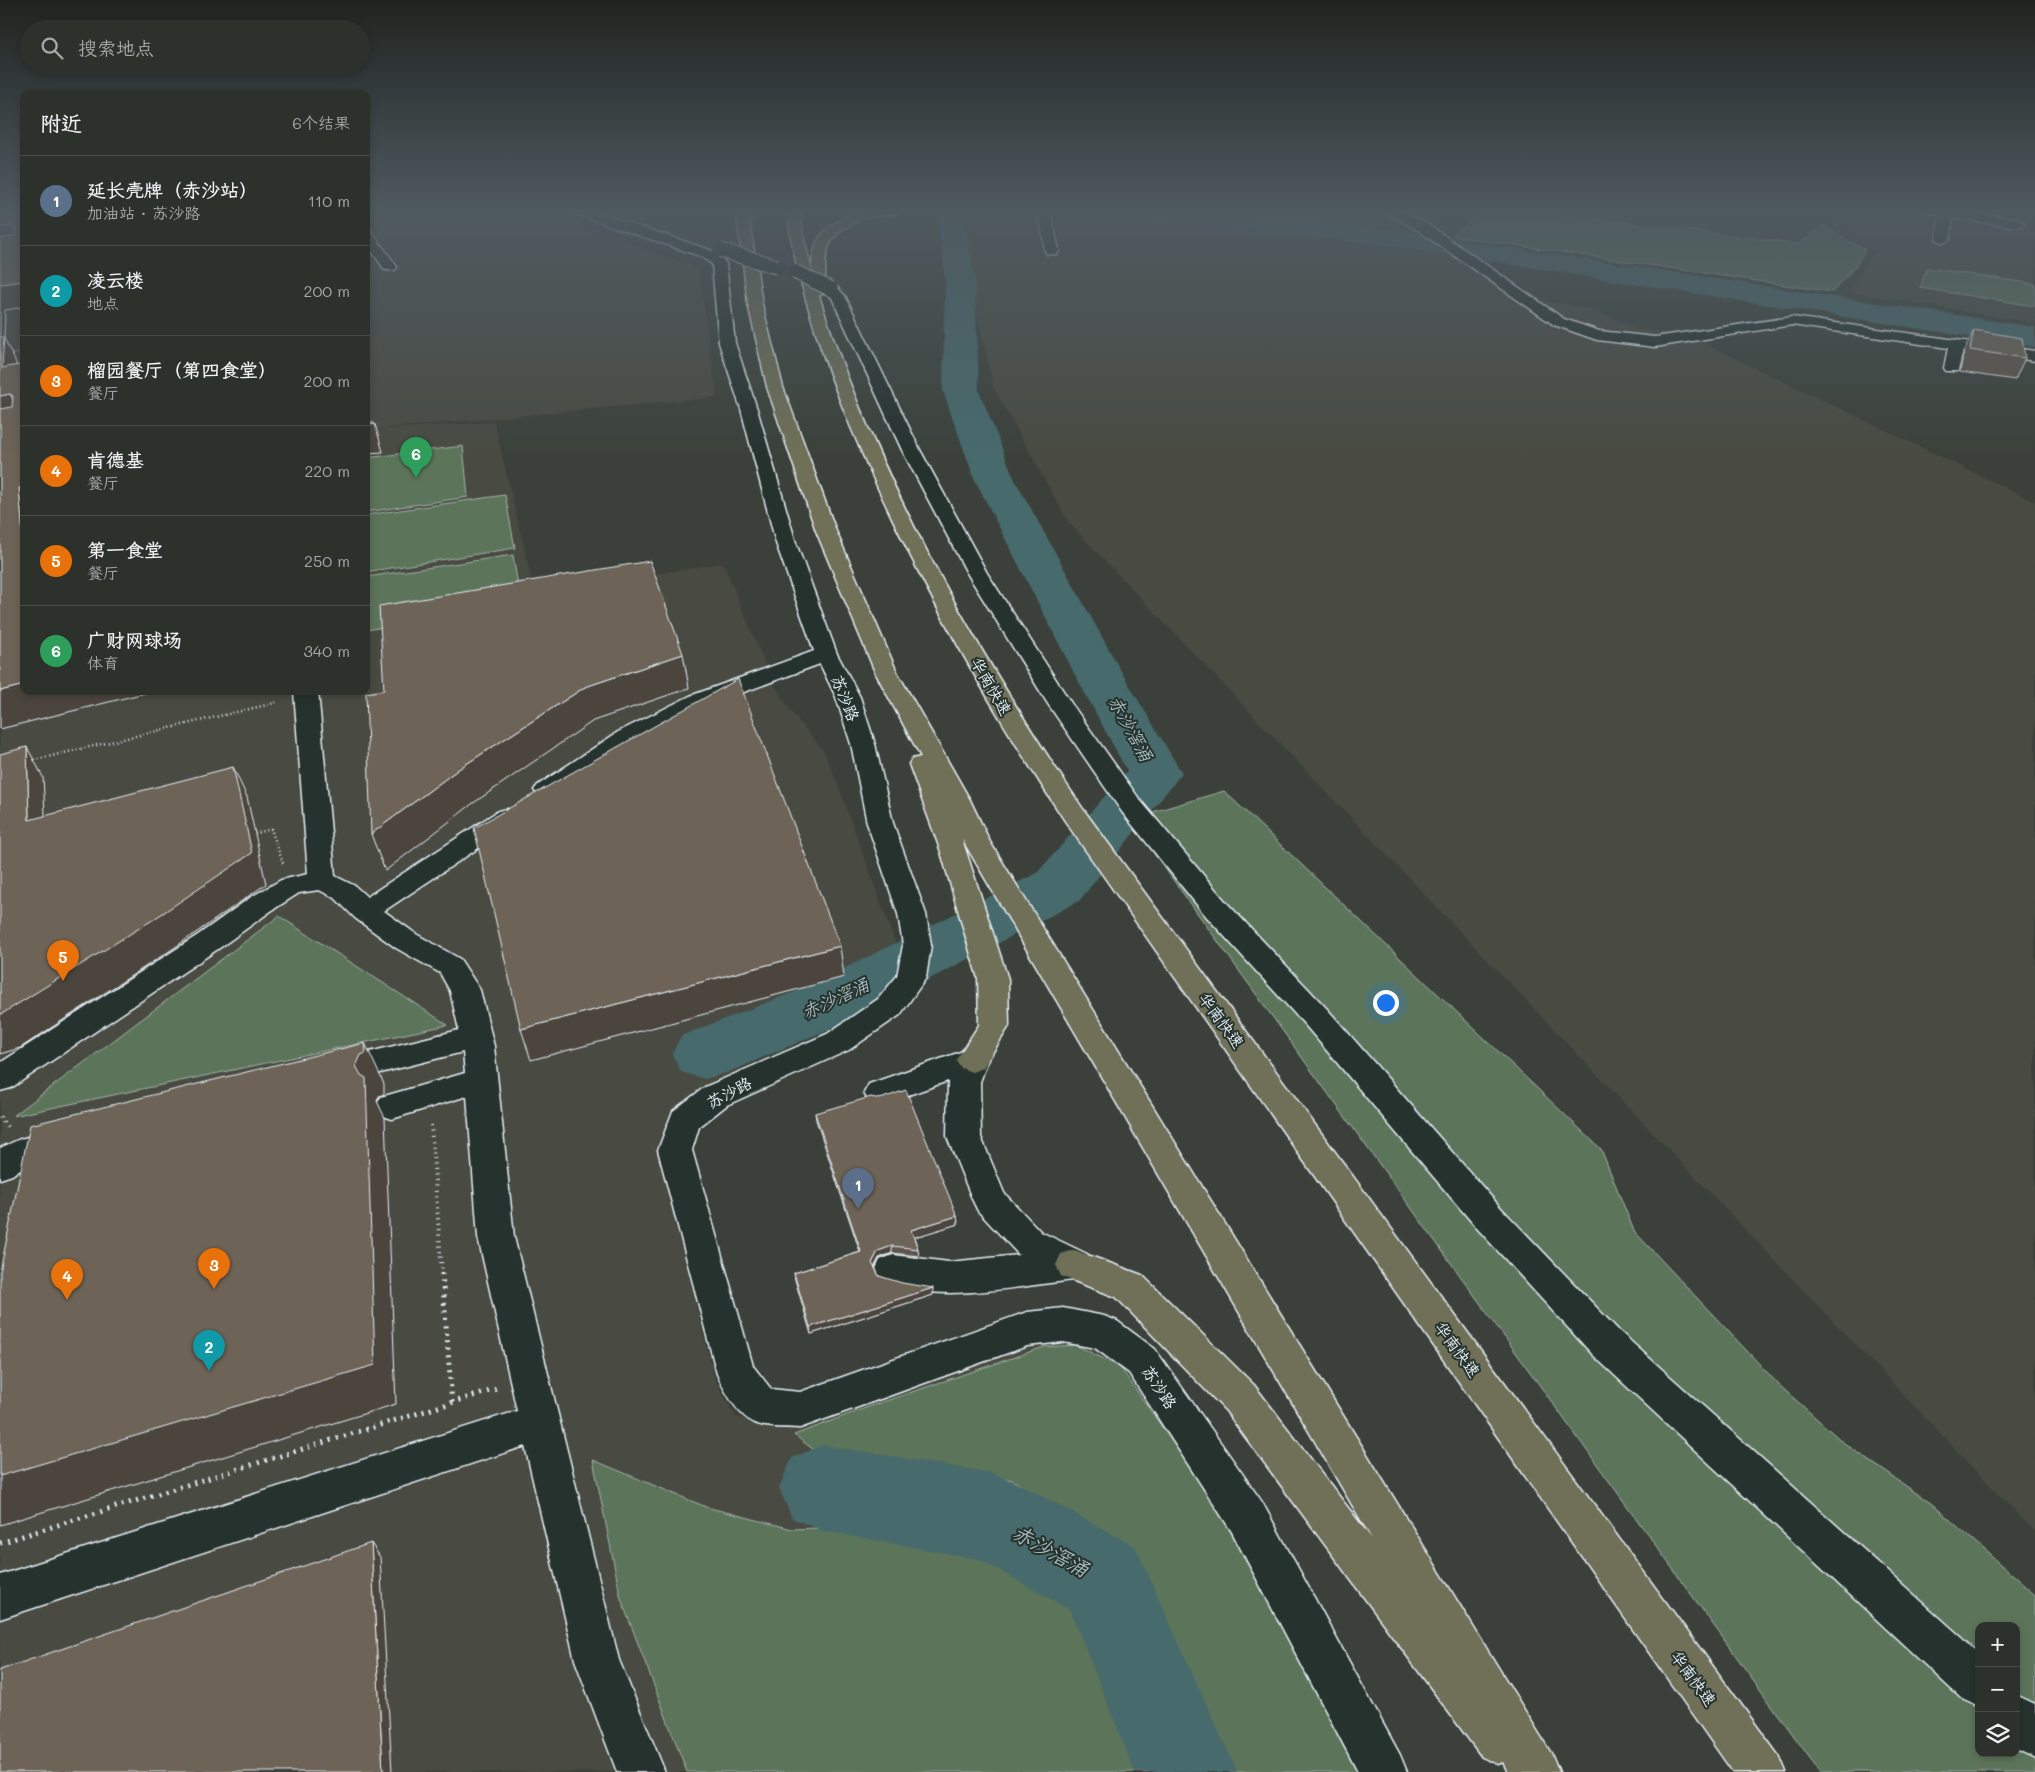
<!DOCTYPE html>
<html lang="zh">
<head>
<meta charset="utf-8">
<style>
	body { margin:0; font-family:Mali,"LXGW WenKai TC",sans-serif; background:#383d38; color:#f1f3f6 }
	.controls { position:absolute; right:15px; bottom:15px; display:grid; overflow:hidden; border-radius:10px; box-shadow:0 2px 8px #0003 }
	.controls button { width:45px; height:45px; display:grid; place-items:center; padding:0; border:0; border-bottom:1px solid #484c48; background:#2c312c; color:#f1f3f6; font:25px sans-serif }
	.you { position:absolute; left:1385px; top:1002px; width:18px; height:18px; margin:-12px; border:4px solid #fff; border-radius:50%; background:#1a73e8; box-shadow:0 0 0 8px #1a73e833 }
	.badge { display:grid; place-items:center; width:32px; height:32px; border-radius:50%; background:#ffd166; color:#fff; font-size:16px; font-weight:700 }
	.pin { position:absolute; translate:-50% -41px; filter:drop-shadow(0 1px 2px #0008) }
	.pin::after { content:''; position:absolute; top:26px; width:18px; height:15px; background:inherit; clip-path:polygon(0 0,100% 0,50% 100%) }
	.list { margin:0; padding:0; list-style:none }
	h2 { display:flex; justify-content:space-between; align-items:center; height:65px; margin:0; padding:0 20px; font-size:21px }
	h2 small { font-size:16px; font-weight:400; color:#a6a9a9 }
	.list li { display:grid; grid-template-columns:32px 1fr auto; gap:15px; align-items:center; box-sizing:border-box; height:90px; padding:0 20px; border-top:1px solid #484c48 }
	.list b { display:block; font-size:19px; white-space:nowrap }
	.list p { margin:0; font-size:16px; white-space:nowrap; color:#a6a9a9 }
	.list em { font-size:16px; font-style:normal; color:#a6a9a9 }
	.icon { flex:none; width:28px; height:28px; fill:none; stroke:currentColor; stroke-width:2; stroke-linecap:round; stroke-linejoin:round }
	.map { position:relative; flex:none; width:2035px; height:1772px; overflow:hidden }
	.search { position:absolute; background:#2c312c; box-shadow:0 2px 8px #0003; left:20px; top:20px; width:350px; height:55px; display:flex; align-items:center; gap:12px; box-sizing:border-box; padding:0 18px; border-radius:28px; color:#a6a9a9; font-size:19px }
	.panel { position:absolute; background:#2c312c; box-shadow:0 2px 8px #0003; left:20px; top:90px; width:350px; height:605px; border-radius:10px }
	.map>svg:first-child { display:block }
	.built { fill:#4a4b43 }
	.green { fill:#5b745a; stroke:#a2b2a9; fill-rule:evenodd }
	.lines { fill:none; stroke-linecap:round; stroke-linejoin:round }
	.river { fill:#466a6c; fill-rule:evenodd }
	.minor-casing { stroke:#e8f1f8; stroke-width:3 }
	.highway-casing { stroke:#e8f1f8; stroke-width:3 }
	.path-far3 { stroke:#e8f1f8; stroke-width:2; stroke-dasharray:0.5 2; stroke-linecap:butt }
	.path-far2 { stroke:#e8f1f8; stroke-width:2.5; stroke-dasharray:1 3; stroke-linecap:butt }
	.path-far1 { stroke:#e8f1f8; stroke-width:4; stroke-dasharray:1 4.5; stroke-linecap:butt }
	.path { stroke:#e8f1f8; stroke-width:5; stroke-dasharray:2 5.5; stroke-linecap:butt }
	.minor { fill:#26332d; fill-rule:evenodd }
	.highway { fill:#706f59; fill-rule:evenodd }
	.minor-bridge-casing { stroke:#e8f1f8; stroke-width:16; stroke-linecap:butt }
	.minor-bridge { stroke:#26332d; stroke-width:14 }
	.wall { fill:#5e554b; stroke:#e8f1f8 }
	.shaded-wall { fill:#4c453d; stroke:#e8f1f8 }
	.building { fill:#6d6357; stroke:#e8f1f8 }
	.labels { text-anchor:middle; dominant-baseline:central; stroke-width:4; stroke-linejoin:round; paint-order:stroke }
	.street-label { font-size:16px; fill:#e8f1f8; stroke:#26332d }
	.water-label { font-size:18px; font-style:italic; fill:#a7bbc0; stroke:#26332d }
	.near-water-label { font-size:21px; font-style:italic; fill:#a7bbc0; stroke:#26332d }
</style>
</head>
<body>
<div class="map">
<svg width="2035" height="1772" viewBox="0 0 2035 1772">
	<rect width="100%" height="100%" fill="#3b413a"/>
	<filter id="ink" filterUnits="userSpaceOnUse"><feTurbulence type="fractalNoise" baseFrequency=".02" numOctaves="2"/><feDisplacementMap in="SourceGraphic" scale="10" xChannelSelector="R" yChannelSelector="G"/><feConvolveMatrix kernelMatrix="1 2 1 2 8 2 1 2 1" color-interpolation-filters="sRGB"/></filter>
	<g filter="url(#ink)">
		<!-- built -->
		<path class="built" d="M366 209H540L698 269 717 397 378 429 366 420Z
			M969 209H1455L1433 226 1540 300 1591 309 1640 330 1685 334 2035 502V1532L1069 523 993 387 972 287Z
			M1872 209H1934L2035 224V323L1848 292 1874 252 1828 221 1845 210Z
			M24 260V310L21 311 24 328V691H366V424L375 430 494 422 535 594 723 563 773 683 792 713 823 750 837 782 900 956 895 976 863 1010 701 1087 672 1115 658 1150 714 1378 736 1418 792 1427 1048 1334 1090 1338 1129 1366 1236 1521 1368 1772H0V264Z"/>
		<!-- green -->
		<path class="green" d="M1486 209H1519L1799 244 1823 226 1865 250 1857 264 1832 292 1452 236Z
			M1927 268 2035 284V306L1920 288Z
			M463 446 468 497 366 512V458Z
			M505 495 515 548 366 572V515Z
			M513 555 521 605 366 630V577Z
			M1224 791 1601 1149 1634 1231 1779 1385 1844 1443 1932 1504 2035 1595V1772H1820L1129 819ZM1979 1626H2016V1753H1979Z
			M279 916 448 1025 13 1116Z
			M1076 1345 1120 1367 1230 1524 1358 1772H1229L1159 1612 1101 1537 1012 1480 921 1466 825 1458 794 1435 868 1407 1044 1347Z
			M593 1460 706 1507 792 1529 919 1524 1002 1551 1077 1594 1149 1772H687L621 1599Z"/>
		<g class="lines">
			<!-- river -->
			<path class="river" d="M937 209H963L975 279 979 391 1014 478 1122 673 1182 773 1079 901 853 1019 729 1072 705 1079 681 1072 672 1054 681 1036 807 987 1037 873 1127 771 1074 673 974 478 943 391 945 279Z
				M1111 209H1201L1388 229 2035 327V347L1388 245 1124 217 1115 215Z
				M823 1445 992 1473 1023 1486 1135 1546 1237 1772H1135L1070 1610 979 1559 823 1531 792 1518 779 1488 792 1458Z"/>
			<!-- minor casing -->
			<g class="minor-casing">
				<path id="minor" d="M568 209H587L710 250 720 255 726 264 735 343 757 409 796 543 837 654 860 697 875 744 893 823 926 914 931 945 926 978 900 1015 849 1050 727 1105 699 1127 692 1150 753 1366 771 1389 800 1392 1027 1312 1063 1308 1104 1316 1117 1321 1155 1349 1262 1502 1400 1755 1407 1772H1358L1232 1532 1129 1373 1095 1348 1063 1342 1027 1346 800 1428C787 1427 773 1428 761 1425 740 1421 725 1392 717 1374L658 1150 673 1111 705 1087 827 1034 878 999 897 976 903 945 898 914 867 823 851 744 836 697 820 664 706 706 636 742 556 795 547 798 538 795 534 790 538 785 618 732 690 696 814 651 776 543 741 409 719 343 712 264 700 256 570 212Z
					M846 209H906L900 213 861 218Z
					M1033 209H1045L1052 218 1059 251 1057 254H1047L1045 251 1040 219Z
					M1382 209H1398L1429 225 1564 319 1599 331 1655 337 1792 317 2035 351V361L1963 350 1958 371H1946L1944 368 1948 348 1792 325 1655 347 1597 340 1554 325 1419 231Z
					M1924 209H1946L2018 219 2024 223 2018 227 1953 218 1950 239 1943 243 1936 239 1940 215 1926 212Z
					M366 230 371 231 395 264 397 267 395 270H385L366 243Z
					M831 285 836 286 845 296 919 448 987 573 1071 703 1140 800 1226 902 1328 1010 1500 1207 1619 1331 1979 1653V1707L1963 1700 1593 1355 1476 1227 1306 1026 1206 916 1122 812 1048 704 967 573 901 448 832 298 824 289 826 286Z
					M294 691H318L335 876 355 886 367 897 498 811 507 809 516 811 520 817 516 823 384 911 416 934 460 959 480 990 494 1046 514 1237 619 1660 665 1772H617L575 1660 525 1446 0 1619V1575L517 1411 478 1237 467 1096 392 1119 381 1115 376 1106 381 1097 465 1073 463 1052 337 1084 326 1080 321 1072 326 1064 337 1060 459 1030 450 991 440 973 396 948 355 918 335 898 319 890 299 893 271 911 218 949 11 1088 0 1091V1063L198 935 251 897 281 880 308 874Z
					M972 1048 983 1052 988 1060 980 1082 981 1137 1004 1193 1041 1232 1087 1254 1092 1265 1087 1276 1074 1280C1011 1287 941 1304 880 1282L875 1271 880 1260 893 1255 949 1262 1019 1255 978 1211 973 1201 947 1137 948 1081 880 1105 869 1102 864 1093 869 1084Z
					M61 1129 73 1133 78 1142 73 1151 29 1163 12 1175 0 1179V1148L20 1139Z
					M2016 1695 2035 1704V1758L2016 1749Z"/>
			</g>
			<!-- highway casing -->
			<g class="highway-casing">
				<path id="highway" d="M738 209H750V224L762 304 783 387 836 531 897 672 970 800 990 842 1552 1755 1559 1772H1508L1503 1762 1498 1764 1482 1757 1226 1411 1116 1297 1061 1276 1056 1265 1061 1254 1074 1250 1142 1275 1254 1385 1372 1539 962 839 1008 979 1009 1026 983 1068 972 1072 961 1068 956 1060 979 1025 978 979 941 852 909 764 912 759 921 757 875 672 816 531 767 387 748 304 738 224Z
					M788 209H800L803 236 812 271C812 241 821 230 847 216 854 213 858 210 865 211L867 214C862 221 851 224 844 228 821 243 825 268 826 292L819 296C877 480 976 651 1083 809L1778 1755 1785 1772H1733L1065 821C1002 726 945 628 896 526 864 460 834 393 813 323 802 286 790 248 788 209Z"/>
			</g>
			<!-- path-far3 -->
			<path class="path-far3" d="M0 356 20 353"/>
			<!-- path-far2 -->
			<path class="path-far2" d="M30 761 279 702
				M251 835 271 829 283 863"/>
			<!-- path-far1 -->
			<path class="path-far1" d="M0 1117 7 1127
				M431 1125 442 1274"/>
			<!-- path -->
			<path class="path" d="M442 1273 452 1403
				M0 1543 496 1389"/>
			<!-- minor -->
			<use href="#minor" class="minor"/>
			<!-- highway -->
			<use href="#highway" class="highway"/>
			<!-- minor-bridge casing -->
			<g class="minor-bridge-casing">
				<path id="minor-bridge" d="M720 250 778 267
					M795 272 831 289"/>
			</g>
			<!-- minor-bridge -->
			<use href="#minor-bridge" class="minor-bridge"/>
		</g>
		<!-- wall -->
		<path class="wall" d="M1974 330 2025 358 2015 380 1960 372 1964 352Z
			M815 1113 957 1216 958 1224 914 1237 918 1249 919 1256 892 1253 879 1258 875 1267 879 1276 933 1295 811 1334 795 1280 794 1273 860 1252 816 1120Z"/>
		<!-- shaded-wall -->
		<path class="shaded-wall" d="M13 226 24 249 0 252V227Z
			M24 281V307L5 310 4 338 16 363 15 395 2 368 0 360V284Z
			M10 394 24 422 0 428V396Z
			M375 424 383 452 366 453V425Z
			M24 487V549L19 488Z
			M683 654 689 688 593 721 472 804 385 871 371 834 460 768 585 687Z
			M24 685V691H153L0 729V691Z
			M27 747 43 777 47 851 29 820Z
			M233 767 247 797 266 884 171 950 20 1048 0 1054V1015Z
			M840 946 844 977 531 1060 521 1029Z
			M365 1043 384 1084V1094L379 1096 377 1101 385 1118 396 1404 0 1525V1476L356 1066Z
			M957 1216 958 1224 912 1238 911 1230Z
			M892 1246V1253L879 1258 873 1270 872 1263 878 1251Z
			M933 1288V1295L811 1334 810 1327Z
			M371 1543 380 1557 392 1772H383Z"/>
		<!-- building -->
		<path class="building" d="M0 209H24V281L0 284V239L15 236 16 228 13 226 0 227Z
			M1974 330 2022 338 2025 358 1970 350Z
			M0 337H4L2 368 24 364V487L19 488 24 549V685L0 691V409L12 407 13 396 10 394 0 396Z
			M366 418 375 424 366 425Z
			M650 561 683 654 585 687 460 768 371 834 366 693 384 690 379 606Z
			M738 679 840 946 521 1029 474 828Z
			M27 747 29 820 233 767 252 853 154 919 0 1015V754Z
			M365 1043 366 1053 361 1055 356 1066 361 1075 366 1078 375 1365 0 1476V1272L30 1125Z
			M906 1090 957 1216 911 1230 918 1249 892 1246 878 1251 872 1263 879 1276 902 1283 933 1288 810 1327 794 1273 861 1252 815 1113 871 1097 880 1099Z
			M371 1543 383 1772H0V1670Z"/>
	</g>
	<!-- sky -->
	<linearGradient id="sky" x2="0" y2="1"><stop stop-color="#202420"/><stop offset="0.46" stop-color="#4f5a60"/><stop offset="1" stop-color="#4f5a60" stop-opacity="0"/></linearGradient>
	<rect width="2035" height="457" fill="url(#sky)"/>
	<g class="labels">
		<!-- street labels -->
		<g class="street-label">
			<text transform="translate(992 686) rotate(60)">华南快速</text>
			<text transform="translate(846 698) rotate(68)">苏沙路</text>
			<text transform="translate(1222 1020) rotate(54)">华南快速</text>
			<text transform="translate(729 1092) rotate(-28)">苏沙路</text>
			<text transform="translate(1458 1349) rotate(54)">华南快速</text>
			<text transform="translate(1160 1387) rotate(56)">苏沙路</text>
			<text transform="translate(1694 1678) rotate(54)">华南快速</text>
		</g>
		<!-- water labels -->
		<g class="water-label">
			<text transform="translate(1131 728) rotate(61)">赤沙滘涌</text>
			<text transform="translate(835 998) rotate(-25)">赤沙滘涌</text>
		</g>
		<!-- near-water labels -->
		<g class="near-water-label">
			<text transform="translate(1051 1550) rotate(29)">赤沙滘涌</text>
		</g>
	</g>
</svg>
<div class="controls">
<button>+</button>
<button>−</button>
<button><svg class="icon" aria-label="layers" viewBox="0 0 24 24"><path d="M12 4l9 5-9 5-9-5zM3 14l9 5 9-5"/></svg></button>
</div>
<div class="you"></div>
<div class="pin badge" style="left:858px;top:1209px;background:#5c6f8a">1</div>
<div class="pin badge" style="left:209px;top:1371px;background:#0f9aa8">2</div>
<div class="pin badge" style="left:214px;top:1289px;background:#e8710a">3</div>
<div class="pin badge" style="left:67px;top:1300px;background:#e8710a">4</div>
<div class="pin badge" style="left:63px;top:981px;background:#e8710a">5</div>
<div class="pin badge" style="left:416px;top:478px;background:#2e9e5b">6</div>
<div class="search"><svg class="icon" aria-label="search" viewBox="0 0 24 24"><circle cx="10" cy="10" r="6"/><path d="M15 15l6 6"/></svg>搜索地点</div>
<section class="panel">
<h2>附近<small>6个结果</small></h2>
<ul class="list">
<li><span class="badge" style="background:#5c6f8a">1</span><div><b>延长壳牌（赤沙站）</b><p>加油站 · 苏沙路</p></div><em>110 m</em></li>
<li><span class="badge" style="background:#0f9aa8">2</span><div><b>凌云楼</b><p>地点</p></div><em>200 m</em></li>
<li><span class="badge" style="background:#e8710a">3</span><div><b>榴园餐厅（第四食堂）</b><p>餐厅</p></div><em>200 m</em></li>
<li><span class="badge" style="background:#e8710a">4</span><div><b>肯德基</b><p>餐厅</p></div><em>220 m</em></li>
<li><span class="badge" style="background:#e8710a">5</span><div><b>第一食堂</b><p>餐厅</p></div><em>250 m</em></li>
<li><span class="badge" style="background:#2e9e5b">6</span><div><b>广财网球场</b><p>体育</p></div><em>340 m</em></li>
</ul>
</section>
</div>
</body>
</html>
